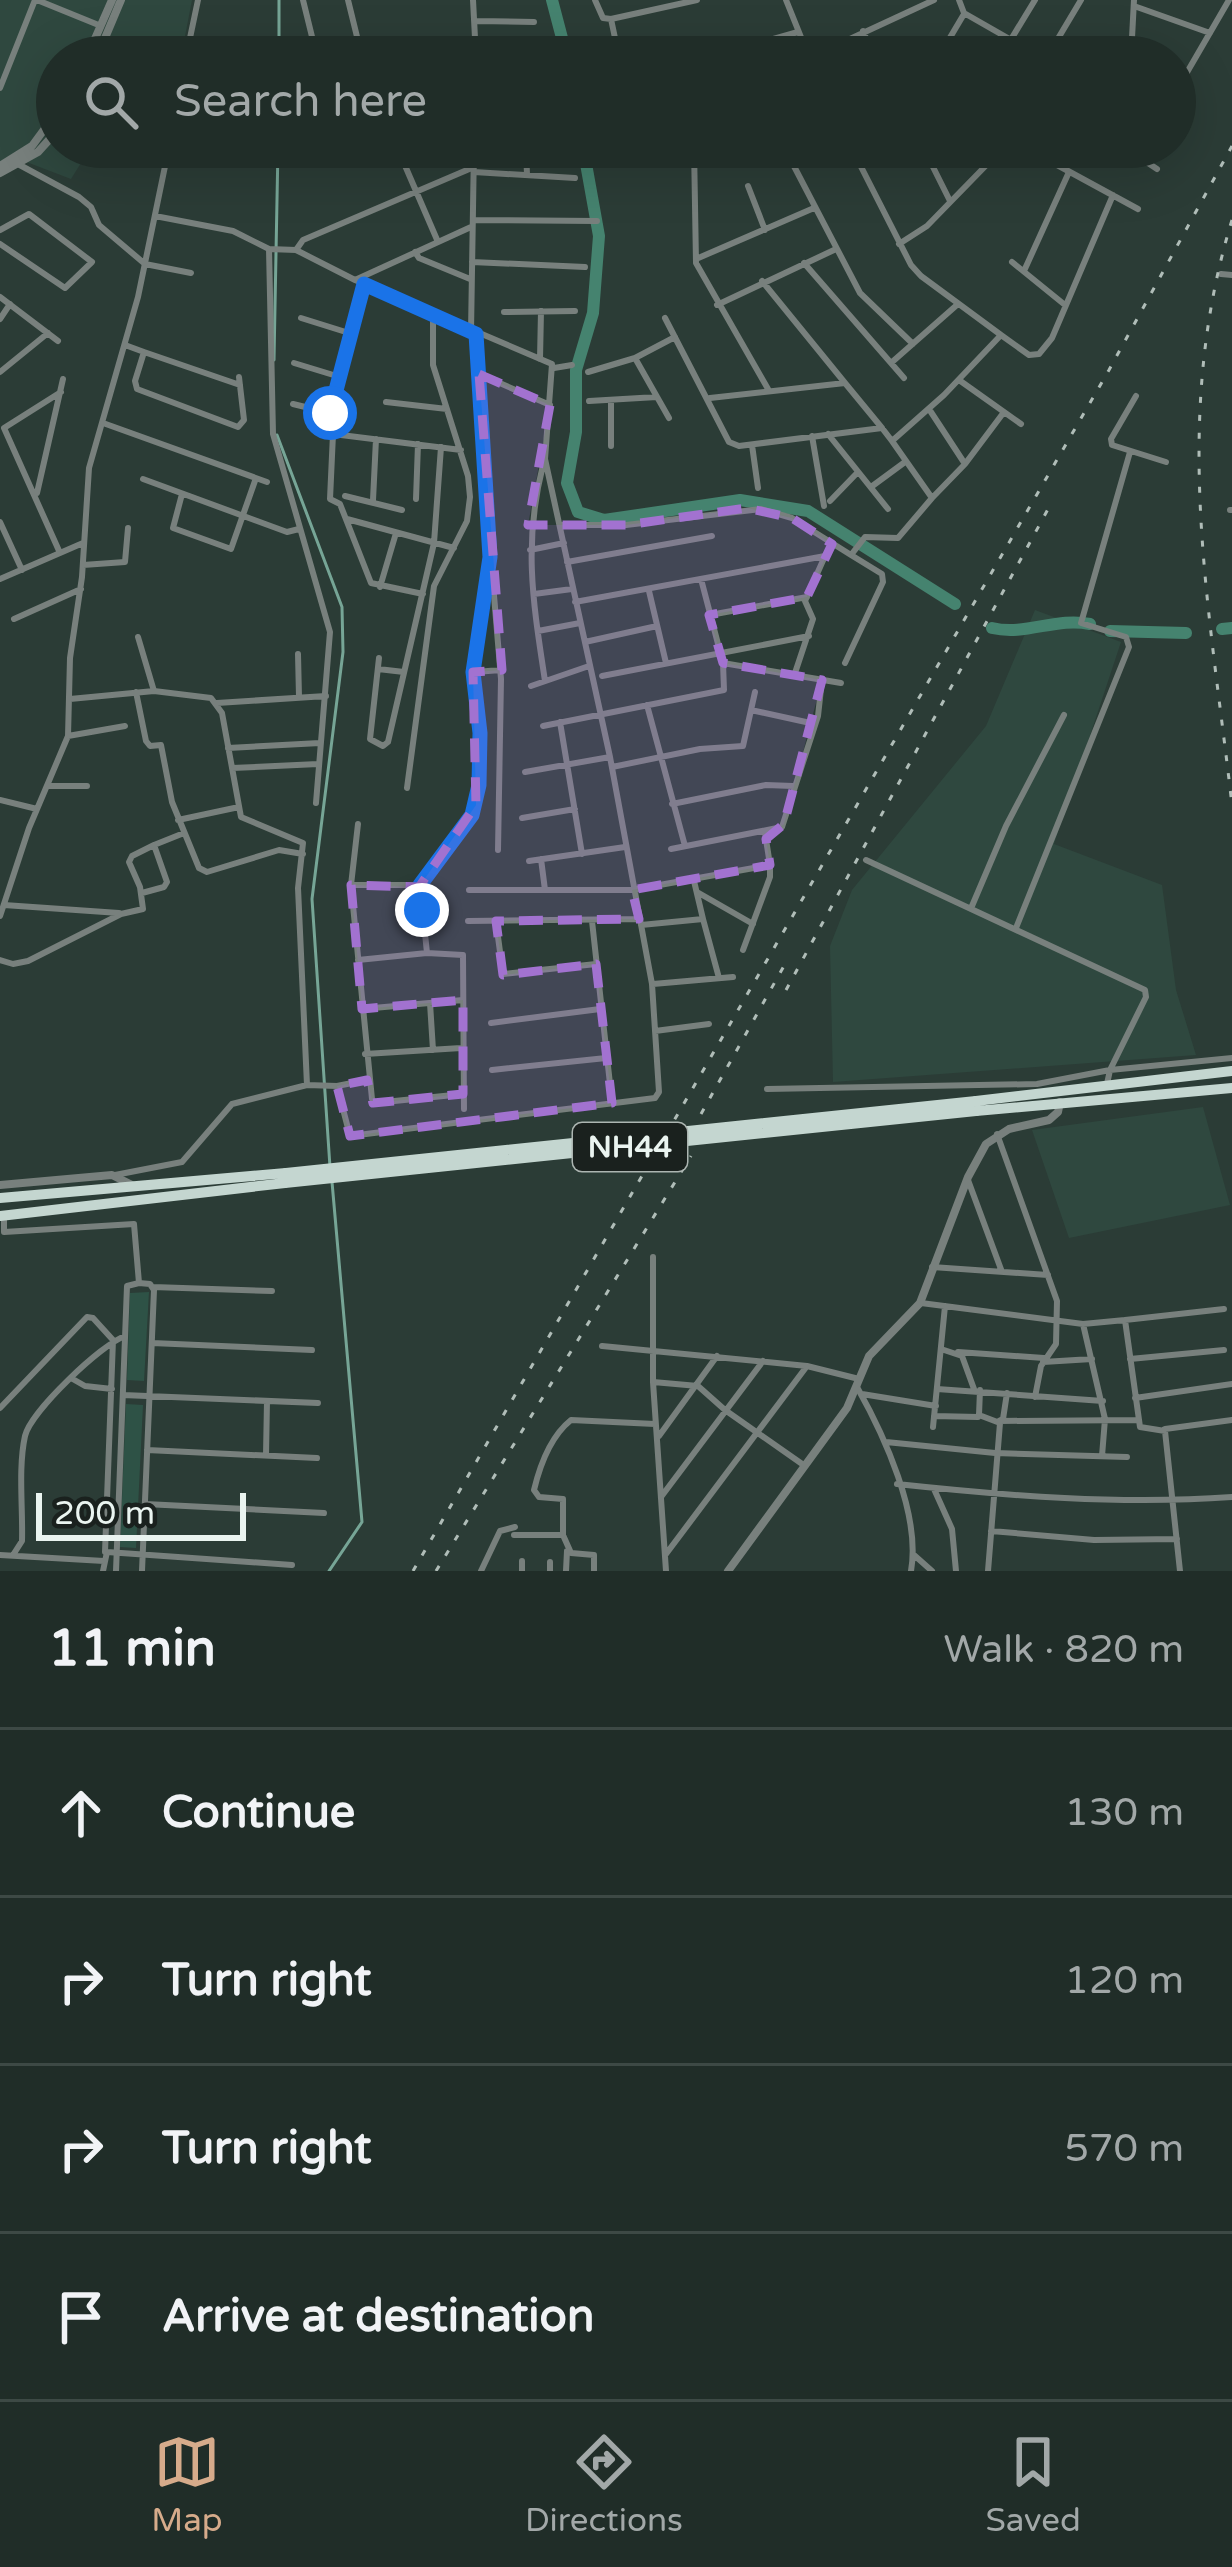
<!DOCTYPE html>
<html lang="en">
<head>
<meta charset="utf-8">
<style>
	body { margin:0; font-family:"Varela Round",sans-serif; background:#283530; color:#f1f3f6 }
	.scale { position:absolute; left:36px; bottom:30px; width:210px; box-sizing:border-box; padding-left:12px; border:6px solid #eaf4f0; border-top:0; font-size:33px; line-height:42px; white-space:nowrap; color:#eaf4f0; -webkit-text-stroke:9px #1a211e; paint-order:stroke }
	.stop { position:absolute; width:36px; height:36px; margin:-27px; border:9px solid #1a73e8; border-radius:50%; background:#fff }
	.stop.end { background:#1a73e8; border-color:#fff; box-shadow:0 3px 12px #0008 }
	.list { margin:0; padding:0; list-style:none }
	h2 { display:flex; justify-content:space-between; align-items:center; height:156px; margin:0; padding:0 48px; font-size:51px }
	h2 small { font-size:39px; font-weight:400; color:#a2a8a8 }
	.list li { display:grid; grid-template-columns:78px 1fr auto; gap:36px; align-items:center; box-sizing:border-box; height:168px; padding:0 48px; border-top:3px solid #3d4945 }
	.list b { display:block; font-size:45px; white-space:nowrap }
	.list em { font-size:39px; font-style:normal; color:#a2a8a8 }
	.icon { flex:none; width:66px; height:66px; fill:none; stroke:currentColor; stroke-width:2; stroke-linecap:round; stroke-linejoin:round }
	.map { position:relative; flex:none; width:1232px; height:1571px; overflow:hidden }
	.search { position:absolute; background:#202d28; box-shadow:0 12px 48px #0002; left:36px; right:36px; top:36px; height:132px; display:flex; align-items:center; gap:30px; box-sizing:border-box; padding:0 42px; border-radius:66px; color:#a2a8a8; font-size:45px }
	.sheet { height:828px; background:#202d28 }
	nav { display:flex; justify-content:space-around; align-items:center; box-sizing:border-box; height:168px; border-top:3px solid #3d4945; background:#202d28; font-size:33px; color:#a2a8a8 }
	nav a { display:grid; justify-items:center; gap:6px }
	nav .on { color:#d6ab8b }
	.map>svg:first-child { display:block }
	.built { fill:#2f483f }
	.green { fill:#2e5246 }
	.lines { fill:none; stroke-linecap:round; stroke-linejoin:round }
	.stream { stroke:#76a596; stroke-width:3 }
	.river { stroke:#45836f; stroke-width:12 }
	.minor { stroke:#78807d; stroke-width:6 }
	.tertiary { stroke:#78807d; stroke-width:8 }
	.trunk { stroke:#c4d6d0; stroke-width:10 }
	.rail { stroke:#b0bdb8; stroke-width:3; stroke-dasharray:6 12; stroke-linecap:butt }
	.trunk-bridge { stroke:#c4d6d0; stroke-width:10 }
	.route { stroke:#1a73e8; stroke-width:15 }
	.marked { fill:#a272d0; fill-opacity:0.2; stroke:#a272d0; stroke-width:9; stroke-dasharray:24 15; stroke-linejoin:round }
	.labels { text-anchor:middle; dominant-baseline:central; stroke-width:12; stroke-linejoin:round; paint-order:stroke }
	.shield { fill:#1a211e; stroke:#acb5b1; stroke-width:3 }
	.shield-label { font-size:30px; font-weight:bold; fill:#eaf4f0 }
</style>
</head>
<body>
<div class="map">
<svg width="1232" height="1571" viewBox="0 0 1232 1571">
	<rect width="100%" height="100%" fill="#2b3c36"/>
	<!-- built -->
	<path class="built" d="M0 0H192L181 57H57V147H91L71 179 16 158 0 162Z
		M1035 610 1121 642 1054 844 1162 885 1176 990 1196 1055 833 1082 830 946 852 890 986 726Z
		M1203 1107 1230 1205 1069 1238 1032 1130Z"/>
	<!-- green -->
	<path class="green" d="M149 1292 144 1381 127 1380 130 1293Z
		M126 1404 143 1405 136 1548 120 1547Z"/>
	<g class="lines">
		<!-- stream -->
		<path class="stream" d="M279 57V0
			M274 360 278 147
			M277 435 342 607 343 652 312 899 330 1167
			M329 1571 362 1522 332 1182"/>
		<!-- river -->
		<path class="river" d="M552 0 567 57
			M583 147 599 236 593 313 576 370V432L567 483 578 512 604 520 740 500 808 511 955 604
			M992 628C1026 636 1056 617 1090 624
			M1222 629 1232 628
			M1110 631 1186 633"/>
		<!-- minor -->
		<path class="minor" d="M37 0 101 26
			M303 0 317 57
			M348 0 362 57
			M473 0 476 57
			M595 0 603 18 611 19 619 57
			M786 0 809 57
			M959 0 964 13 1041 57
			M1134 6 1210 33
			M611 19 697 0
			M476 21 534 22
			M863 31 874 57
			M1010 41 1035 0
			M186 57 198 0
			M709 57 798 32
			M811 57 934 0
			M961 57 945 46 964 14
			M1047 57 1081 0
			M1131 57 1134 0
			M0 88 35 0
			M1175 93 1229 0
			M397 147 438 242
			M526 147 527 175
			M694 147 696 263 768 389
			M784 147 860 293 913 344
			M923 147 950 201
			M1024 147 1138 209
			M1124 147 1157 169
			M366 155 384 147
			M16 163 79 197 91 207 99 225 145 264 191 273
			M474 172 575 178
			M748 186 765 230
			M473 220 597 221
			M0 230 29 214 92 262 65 288 0 244
			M899 244 927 226 1004 147
			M269 249 273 434 330 632 316 803
			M296 250 303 240 474 167
			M415 252 419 258 470 279
			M696 259 814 208
			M472 262 585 267
			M1012 262 1065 305
			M804 263 904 378
			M1024 271 1069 172
			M1221 274 1232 275
			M355 280 471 227
			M762 281 845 383
			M364 284 328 422 333 434 330 499 340 504 371 583 423 594
			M0 297 58 341
			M717 305 834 250
			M504 312 575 311
			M301 318 349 333
			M665 318 729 442 739 446 882 428 892 441 944 395 1001 335 921 276 911 265 851 147
			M0 319 10 304
			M471 332 474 147
			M1001 335 1029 355 1039 354 1052 338 1113 195
			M125 345 144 352 135 381 137 389 238 427 244 420 239 377
			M144 352 240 385
			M635 358 669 418
			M540 359 541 311
			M294 363 340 377
			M891 363 958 304
			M554 368 572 365
			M0 372 48 333
			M588 372 635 358 675 337
			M479 374 550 405
			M959 380 1021 424
			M1136 396 1111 439 1112 445 1166 462
			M710 398 845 383 882 428
			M589 401 657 397
			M386 402 447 409
			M611 402V446
			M293 404 330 413
			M929 409 965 464 932 498
			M103 423 267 482
			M333 434 461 450
			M828 434 888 509
			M812 436 824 506
			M752 445 758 488
			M965 464 1004 412
			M543 465C523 544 533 602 545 681
			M143 479 287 532 299 529
			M871 487 905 462
			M37 493 63 379
			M182 494 173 528 231 549 256 478
			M345 496 402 510
			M416 499 418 444
			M373 500 376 439
			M830 501 857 473
			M1230 510H1232
			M347 519 454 548
			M0 522 22 570
			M561 525H626L761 509 792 518 851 555 865 537 898 538 932 498 892 441
			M530 550 564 543
			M60 553 4 428 61 392
			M491 560 501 679 498 850
			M567 562 712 536
			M83 565 125 562 128 528
			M0 579 83 543
			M380 587 396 533
			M649 591 666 663
			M534 594 572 589
			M575 602 825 556 831 546
			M710 615 807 597
			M14 619 81 589
			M538 631 580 623
			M138 637 154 691
			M585 642 657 626
			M298 654 299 697
			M379 658 370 739 383 746 388 742 434 543 441 447
			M723 663 841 683
			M845 663 883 582 882 574 851 555
			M378 669 404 672
			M475 672 501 670
			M602 676 809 636
			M794 676 813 619 805 601 825 556
			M531 686 589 666
			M136 692 146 741 150 746 161 745 172 802 199 868 207 872 279 850 303 854
			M70 699 154 691 211 698 222 713 241 817 303 843 298 888 307 1085
			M217 703 326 696
			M647 705 685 846
			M751 710 815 724
			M560 722 582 854
			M543 726 724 690 723 663 701 579
			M68 736 125 726
			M228 748 320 743
			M612 767 700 749 743 746 755 692
			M232 768 318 764
			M525 772 610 757
			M48 786H87
			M407 788 434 586 467 521 470 497 468 476 433 365V315
			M0 800 37 809
			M672 804 766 785 793 786
			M522 818 575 809
			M178 820 239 807
			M358 824 351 885 372 1099 375 1103 463 1094
			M671 849 782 827 818 716 822 680
			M541 859 545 890
			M866 860 1145 990 1146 997 1110 1070 1107 1084
			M529 861 625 847
			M351 885H420L472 815 479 785 480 733 473 672 490 557 476 334
			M420 885 427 953
			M469 890H632L770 865 765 833
			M697 892 753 924
			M142 893 164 887 167 882 154 845 184 833
			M4 905 119 913
			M972 906 1006 826 1064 715
			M0 916 29 828 68 736 70 658 82 577 89 468 138 297 169 147
			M703 919 719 978
			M468 921 639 919
			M592 921 612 1102
			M496 922 503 974 596 964
			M641 925 703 919 694 881
			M1016 928 1129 647 1126 637 1081 623 1130 452
			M743 950 770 877V865
			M0 960 13 964 28 961 121 914 143 909 140 887 129 862 132 856 154 845
			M358 960 427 953 463 955 464 1109
			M653 984 733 977
			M430 1003 433 1050
			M362 1009 463 1000
			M491 1023 600 1009
			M655 1031 709 1024
			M365 1054 461 1048
			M492 1070 606 1058
			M337 1086 367 1080
			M767 1089 1037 1084 1110 1070 1232 1058
			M997 1134 1057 1301 1056 1344 1041 1366 1035 1397
			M115 1175 182 1162 232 1104 307 1085 337 1086 350 1136 655 1098 659 1092 652 984 610 757 545 459 552 364 355 280 296 250 269 249 233 231 155 216
			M968 1180 1002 1272
			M4 1216V1232L134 1224 139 1283
			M653 1257V1382L666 1571
			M932 1267 1048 1275
			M139 1283 150 1284 154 1290 142 1571
			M153 1287 272 1291
			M921 1303 1083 1324 1125 1320 1140 1427 1165 1431 1180 1571
			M1125 1320 1224 1309
			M1083 1324 1105 1419 1102 1456
			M152 1343 312 1350
			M602 1346 807 1366
			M941 1349 962 1356 974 1389
			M958 1352 1044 1358
			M1130 1359 1224 1350
			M1043 1362 1092 1359
			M71 1378 85 1386 112 1389
			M653 1382 698 1386 725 1410 805 1466
			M857 1387C884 1435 921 1515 911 1571
			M937 1389 1103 1401
			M980 1390 979 1415 1000 1423 988 1571
			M1007 1393 1003 1419 999 1421 1139 1420
			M862 1394 936 1406
			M123 1395 318 1403
			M1135 1398 1232 1384
			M0 1408 87 1317 93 1318 113 1340 105 1552
			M934 1416 978 1417
			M933 1427 945 1306
			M1165 1429 1232 1420
			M659 1436 717 1356
			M886 1442 995 1453 1127 1457
			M147 1450 317 1458
			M266 1455 267 1401
			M897 1484C1008 1496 1121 1505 1232 1497
			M934 1489 952 1529 956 1571
			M661 1497 763 1361
			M145 1504 324 1513
			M991 1531 1094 1540 1177 1539
			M514 1535H563L571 1553 594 1555V1571
			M563 1535V1499L539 1497 534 1490C540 1465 551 1436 571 1420L655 1424
			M666 1554 807 1366 859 1379
			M0 1555 104 1561
			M13 1555 22 1541C23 1508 18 1468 25 1436 31 1411 102 1344 125 1336
			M914 1555 932 1571
			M522 1561V1571
			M550 1562V1571
			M103 1571 107 1552 292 1565
			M116 1571 127 1286 139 1283
			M481 1571 500 1531 515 1527
			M566 1571 567 1551"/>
		<!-- tertiary -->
		<path class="tertiary" d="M87 57 112 0
			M97 57 121 0
			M0 166 32 146 57 112
			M0 173 38 152 57 131
			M0 1185 112 1175 134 1186
			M728 1571 847 1408 869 1356 920 1303 968 1177 986 1144 1009 1129 1049 1120 1058 1112 1060 1102"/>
		<!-- trunk -->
		<path class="trunk" d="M976 1101 1232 1071
			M976 1111 1232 1088
			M0 1198 286 1173
			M0 1216 285 1183"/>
		<!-- rail -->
		<path class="rail" d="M1232 220C1171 419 1209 603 1232 805
			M786 990 1053 500
			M701 1114 785 964
			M413 1571 1109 370 1232 146
			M436 1571 691 1156"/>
		<!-- trunk-bridge -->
		<path class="trunk-bridge" d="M286 1173 976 1101
			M285 1183 976 1111"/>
	</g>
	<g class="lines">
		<!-- route -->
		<path class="route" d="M330 413 364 284 476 334 490 557 473 672 480 733 479 785 472 815 420 885 422 910"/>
	</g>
	<!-- marked area -->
	<path class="marked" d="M479 374 550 405 528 525H626L747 508 792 518 832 544 807 597 709 615 723 663 822 680 784 824 766 839 770 865 632 890 639 919 496 921 503 975 596 964 612 1103 350 1136 337 1086 367 1080 373 1103 463 1094V1000L362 1009 351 885 419 887 476 805 473 672 502 670Z"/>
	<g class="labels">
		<!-- shield labels -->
		<rect class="shield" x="573" y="1123" width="114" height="48" rx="9"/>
		<g class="shield-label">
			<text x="630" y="1147">NH44</text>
		</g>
	</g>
</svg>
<div class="scale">200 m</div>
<div class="stop" style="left:330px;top:413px"></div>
<div class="stop end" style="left:422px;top:910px"></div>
<div class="search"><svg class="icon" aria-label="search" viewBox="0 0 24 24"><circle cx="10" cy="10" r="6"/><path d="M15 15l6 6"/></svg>Search here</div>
</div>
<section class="sheet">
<h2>11 min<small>Walk · 820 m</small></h2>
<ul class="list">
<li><svg class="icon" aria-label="ahead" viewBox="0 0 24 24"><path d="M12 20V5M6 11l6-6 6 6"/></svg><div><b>Continue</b></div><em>130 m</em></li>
<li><svg class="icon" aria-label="right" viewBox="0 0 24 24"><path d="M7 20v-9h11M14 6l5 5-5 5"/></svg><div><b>Turn right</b></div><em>120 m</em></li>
<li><svg class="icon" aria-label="right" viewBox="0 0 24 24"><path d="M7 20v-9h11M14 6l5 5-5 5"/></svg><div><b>Turn right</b></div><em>570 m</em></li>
<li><svg class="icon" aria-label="arrive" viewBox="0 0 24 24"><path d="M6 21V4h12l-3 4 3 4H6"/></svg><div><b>Arrive at destination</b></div></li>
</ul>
</section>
<nav>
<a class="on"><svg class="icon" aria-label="map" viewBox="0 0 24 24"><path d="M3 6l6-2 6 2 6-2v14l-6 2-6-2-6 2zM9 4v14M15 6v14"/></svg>Map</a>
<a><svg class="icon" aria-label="directions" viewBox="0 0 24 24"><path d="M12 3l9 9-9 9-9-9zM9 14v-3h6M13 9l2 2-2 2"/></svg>Directions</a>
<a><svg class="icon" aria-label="saved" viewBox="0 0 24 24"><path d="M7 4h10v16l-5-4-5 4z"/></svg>Saved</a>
</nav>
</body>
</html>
